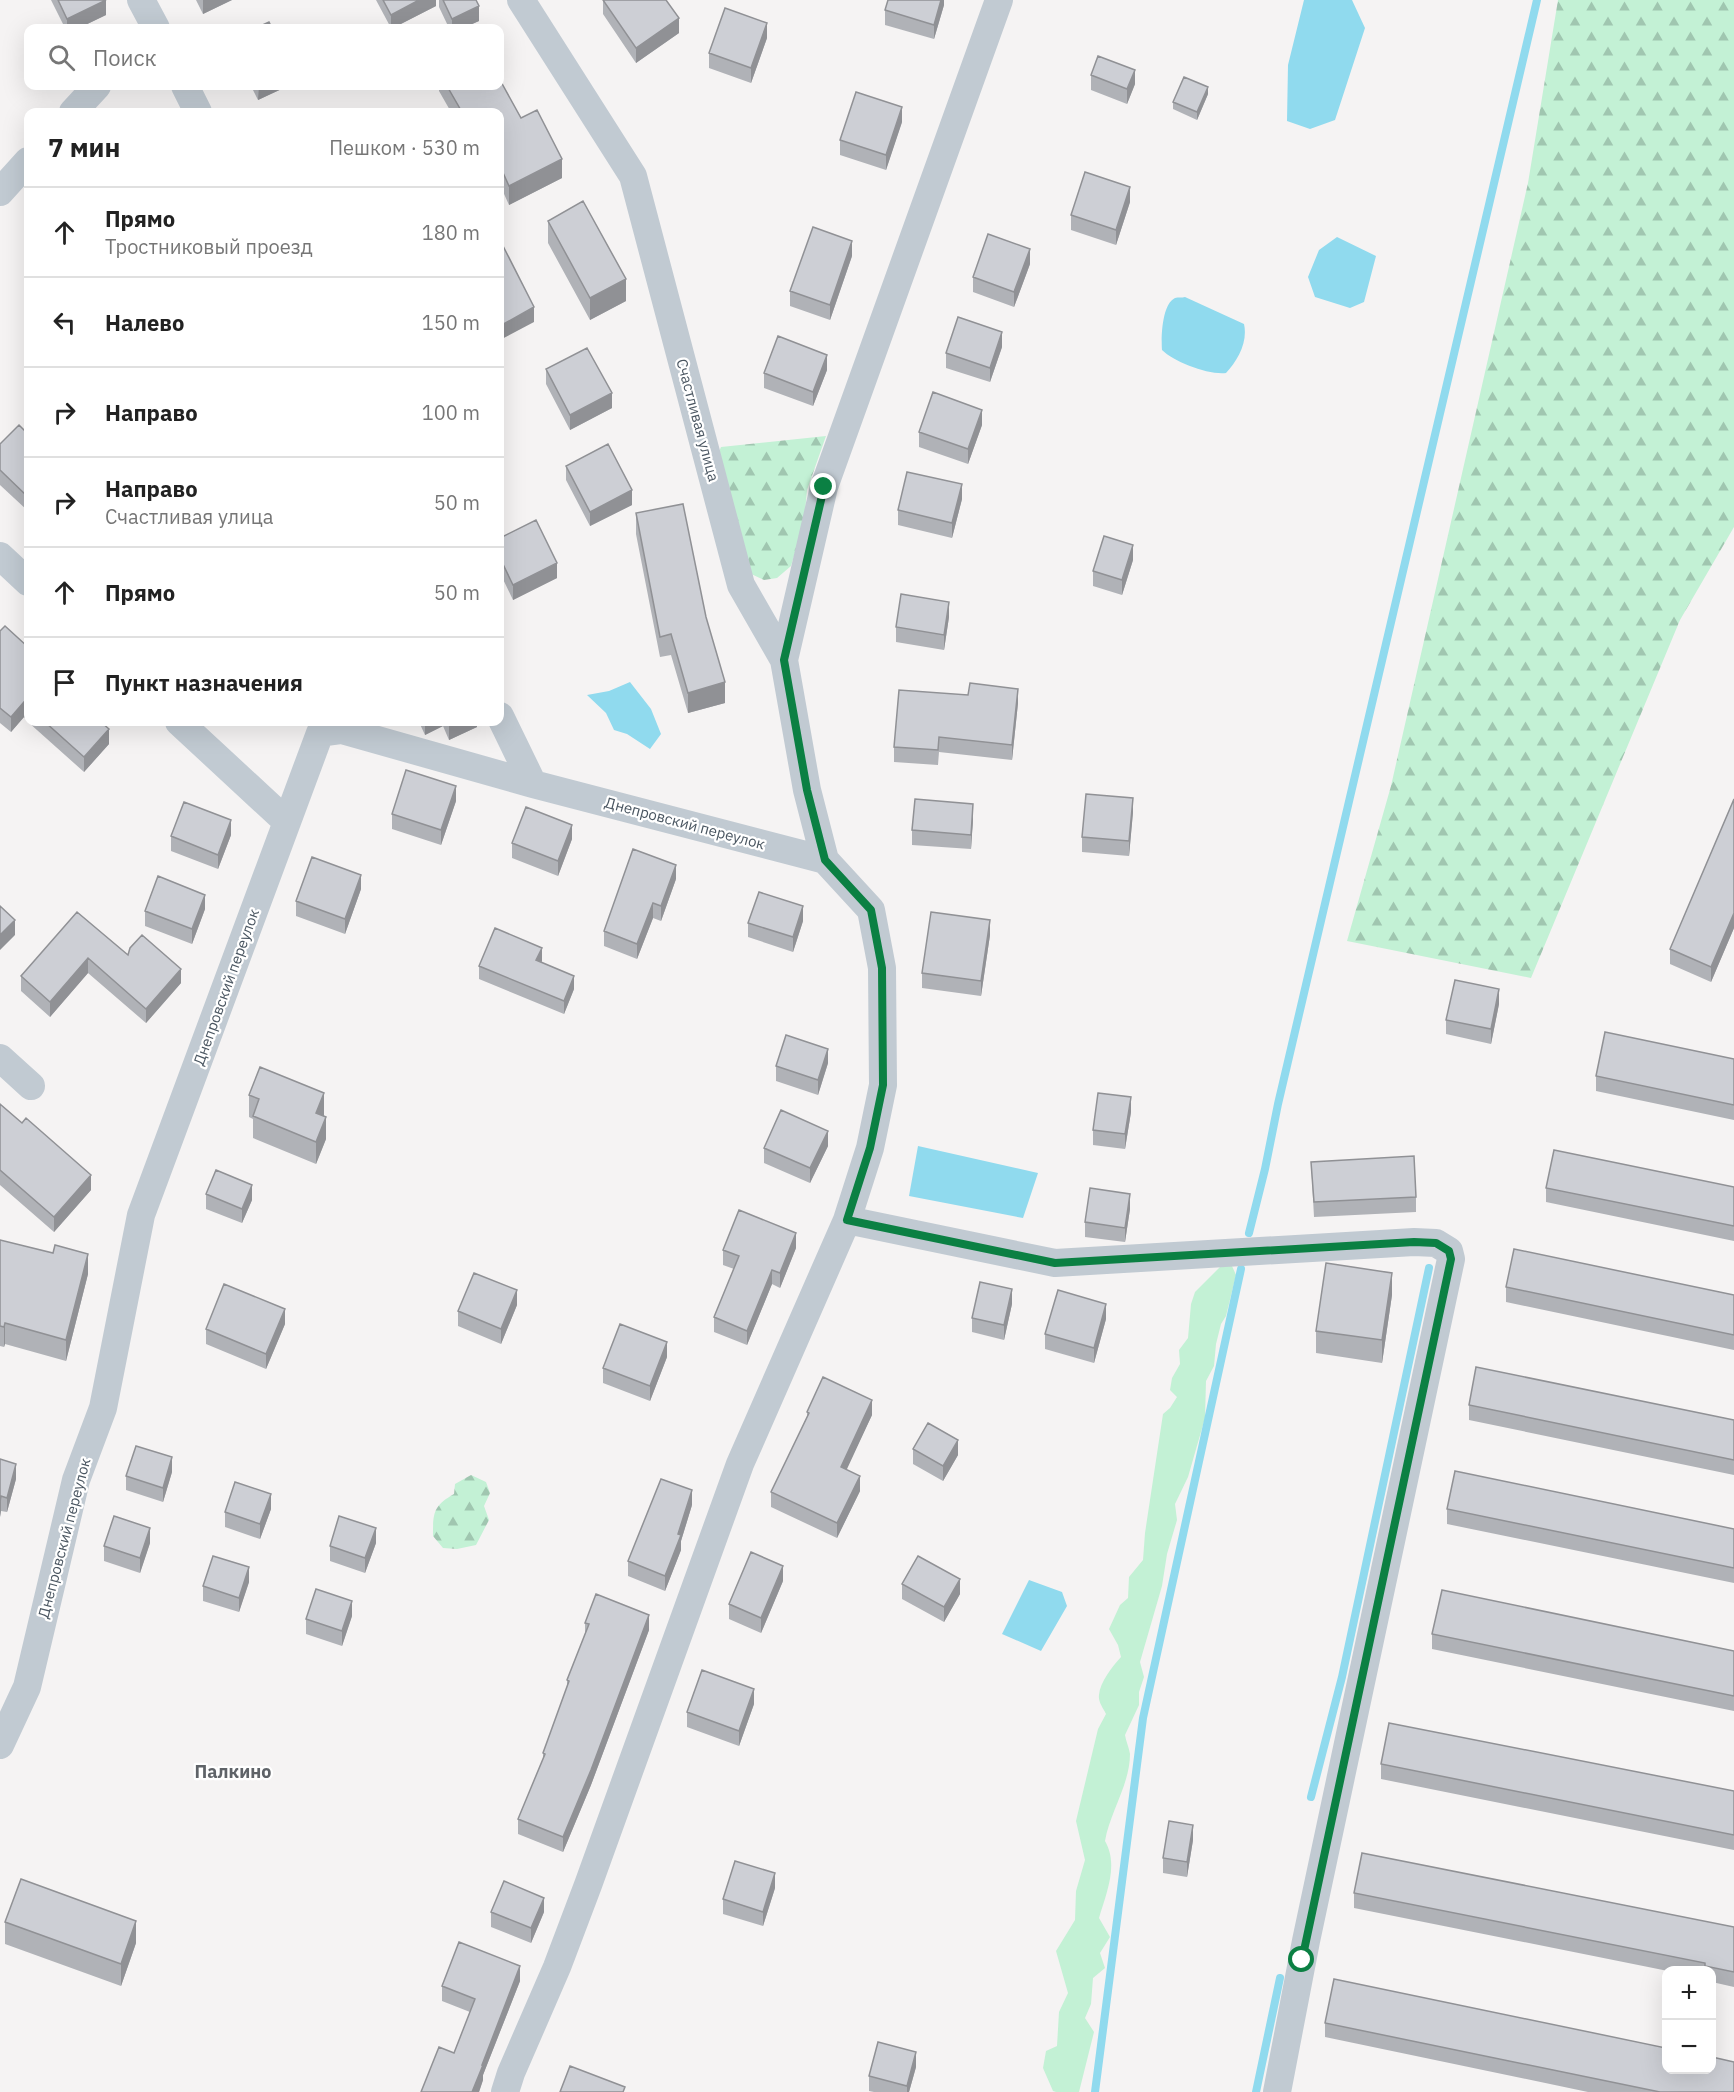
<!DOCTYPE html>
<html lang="ru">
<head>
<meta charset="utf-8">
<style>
	body { margin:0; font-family:"IBM Plex Sans",sans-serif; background:#f6f6f6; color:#222 }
	.controls { position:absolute; right:18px; bottom:18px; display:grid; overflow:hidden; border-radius:12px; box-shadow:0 6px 24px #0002 }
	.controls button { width:54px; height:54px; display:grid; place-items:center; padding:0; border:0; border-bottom:2px solid #e0e0e0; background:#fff; color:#222; font:30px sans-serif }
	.stop { position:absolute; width:18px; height:18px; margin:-14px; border:4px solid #0b8043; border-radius:50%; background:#fff }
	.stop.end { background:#0b8043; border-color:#fff; box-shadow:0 2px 6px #0008 }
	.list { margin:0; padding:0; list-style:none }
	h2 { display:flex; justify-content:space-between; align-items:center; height:78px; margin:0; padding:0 24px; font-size:26px }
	h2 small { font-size:20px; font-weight:400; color:#767676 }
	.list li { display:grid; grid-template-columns:39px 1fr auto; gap:18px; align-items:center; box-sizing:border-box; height:90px; padding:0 24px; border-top:2px solid #e0e0e0 }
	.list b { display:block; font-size:22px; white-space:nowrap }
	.list p { margin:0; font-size:20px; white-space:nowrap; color:#767676 }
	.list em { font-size:20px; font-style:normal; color:#767676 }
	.icon { flex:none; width:33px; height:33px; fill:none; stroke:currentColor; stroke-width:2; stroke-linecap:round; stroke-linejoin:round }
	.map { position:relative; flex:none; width:1734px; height:2092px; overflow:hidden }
	.search { position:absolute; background:#fff; box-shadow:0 6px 24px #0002; left:24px; top:24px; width:480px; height:66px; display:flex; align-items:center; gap:15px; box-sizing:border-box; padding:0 21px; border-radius:12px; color:#767676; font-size:22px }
	.panel { position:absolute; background:#fff; box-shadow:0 6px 24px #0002; left:24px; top:108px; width:480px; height:618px; border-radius:12px }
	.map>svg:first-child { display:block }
	.green { fill:#c3f1d5 }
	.forest { fill:url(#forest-firs) }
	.water { fill:#90daee }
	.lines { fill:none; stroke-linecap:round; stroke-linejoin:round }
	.stream { stroke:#90daee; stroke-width:8 }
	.street { stroke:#c1cad2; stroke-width:28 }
	.wall { fill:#b0b2b7 }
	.shaded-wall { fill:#909195 }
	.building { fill:#cdcfd5; stroke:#909195; stroke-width:1.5 }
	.route { stroke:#0b8043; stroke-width:8 }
	.labels { text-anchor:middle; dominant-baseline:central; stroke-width:4.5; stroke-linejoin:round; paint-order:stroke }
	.street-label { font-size:15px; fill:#4a5661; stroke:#fff }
	.quarter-label { font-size:18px; font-weight:bold; fill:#5f6368; stroke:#fff }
</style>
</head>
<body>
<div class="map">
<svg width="1734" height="2092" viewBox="0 0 1734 2092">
	<defs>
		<pattern id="forest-firs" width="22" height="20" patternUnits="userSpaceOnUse" patternTransform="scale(1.5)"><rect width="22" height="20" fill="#c3f1d5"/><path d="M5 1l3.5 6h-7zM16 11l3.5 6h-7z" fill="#a0c6b0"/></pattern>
	</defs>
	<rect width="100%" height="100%" fill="#f5f3f3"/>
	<!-- green -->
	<path class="green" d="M1223 1264 1232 1266 1236 1275 1226 1316 1221 1324 1216 1344 1214 1366 1206 1381 1205 1418 1188 1477 1175 1504 1177 1520 1167 1554 1162 1586 1140 1662 1144 1677 1139 1692V1705L1125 1735C1126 1741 1129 1748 1130 1754 1130 1784 1110 1812 1105 1841 1119 1865 1106 1894 1099 1918L1110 1937 1100 1953 1105 1968 1093 1978 1091 2004 1085 2018 1094 2032 1079 2092H1056L1053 2091 1043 2068 1046 2051 1057 2046 1059 2012 1068 1993 1056 1951 1075 1920 1076 1891 1085 1860 1076 1821 1098 1729 1106 1714C1103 1708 1098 1702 1099 1695 1100 1682 1112 1667 1121 1657L1118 1645 1109 1629 1120 1605 1128 1598 1129 1577 1143 1560 1145 1533 1163 1414 1170 1408 1177 1397 1170 1390 1172 1378 1180 1364 1179 1350 1188 1338 1191 1304 1195 1292Z"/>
	<!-- forest -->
	<path class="forest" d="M1558 0H1734V527L1680 620 1531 978 1347 941 1391 786 1528 183Z
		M826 436 807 490 804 523 791 566 777 578 764 580 749 573 715 461 721 447Z
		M471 1475 486 1482 490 1493 484 1506 489 1520 476 1545 457 1549 443 1548 433 1536C433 1513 433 1506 454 1494L455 1484Z"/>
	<!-- water -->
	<path class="water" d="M1304 0H1352L1365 28 1335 120 1310 129 1287 121 1288 65Z
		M1337 237 1376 256 1364 302 1350 308 1315 297 1308 277 1319 250Z
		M1185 297 1244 324C1248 342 1238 360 1226 373 1208 375 1174 362 1162 350 1161 337 1162 304 1175 298 1178 297 1182 298 1185 297Z
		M630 682 651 709 661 734 650 749 627 734 614 730 606 713 587 695 609 691Z
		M918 1146 1038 1173 1023 1218 909 1196Z
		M1029 1580 1062 1592 1067 1606 1041 1651 1002 1634Z"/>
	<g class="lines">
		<!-- stream -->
		<path class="stream" d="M1249 1233 1265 1169 1278 1104 1537 0
			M1311 1797 1342 1677 1429 1268
			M1095 2092 1143 1718 1241 1269
			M1256 2092 1280 1978"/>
		<!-- street -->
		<path class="street" d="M141 0 156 28
			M185 86 198 112
			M73 112 97 86
			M0 192 28 161
			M0 556 28 582
			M784 660 824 487 999 0
			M500 716 533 784
			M179 722 287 822
			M0 1058 31 1086
			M847 1220 1055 1263 1414 1242 1436 1243 1449 1251 1451 1259 1306 1941 1277 2092
			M0 1745 27 1687 76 1480 103 1408 141 1215 320 733 342 730 533 784 825 860
			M505 2092 511 2073 557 1967 588 1885 740 1464 847 1220 870 1148 883 1085 882 968 871 910 825 860 807 790 784 660 741 585 633 176 521 0"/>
	</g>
	<!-- wall -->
	<path class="wall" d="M51 0H106V15L79 28H65Z
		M196 0H232L203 14Z
		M376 0H436V6L393 28H391Z
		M439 0H476L479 21 463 28H449L439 7Z
		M603 0H666L679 33 636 63 603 14Z
		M944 0V5L934 39 885 25V10Z
		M767 38 751 83 709 68V53Z
		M1091 75 1135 84 1127 104 1091 90Z
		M251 86H288L258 100Z
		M439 86H500L562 178 509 205 500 185V112H451L439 91Z
		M1208 94 1197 120 1173 109V102Z
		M902 122 886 170 840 155V140Z
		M1130 202 1116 245 1071 230V215Z
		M548 221 626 301 590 320 548 243Z
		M852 256 830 320 790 306V291Z
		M1030 264 1014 307 973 292V277Z
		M1002 347 990 382 946 368V353Z
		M546 369 612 408 570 430 546 384Z
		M827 370 813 406 764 388V373Z
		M982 425 968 464 919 447V432Z
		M28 434V511L0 485V444Z
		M566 466 632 505 590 526 566 480Z
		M962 499 952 538 898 525V510Z
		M636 513 706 617 725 703 688 713 671 655 660 657 636 534Z
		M500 538 557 578 513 600 500 573Z
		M1133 560 1122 595 1093 586V571Z
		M949 617 944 650 896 642V627Z
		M0 631 28 647V722L24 717 11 732 0 723Z
		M1018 703 1012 760 939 752 938 765 894 762V747Z
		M28 722H101L109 744 84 772Z
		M419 722H477V727L449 740 443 726 425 735Z
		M1734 799V928L1711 982 1670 964V949Z
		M456 801 441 845 392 829V814Z
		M1133 812 1129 856 1082 852V837Z
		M973 819 971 849 912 845V830Z
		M231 835 218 869 171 851V836Z
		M572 839 558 876 512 858V843Z
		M676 879 661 921 653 918 637 959 604 946V931Z
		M361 889 345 934 296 916V901Z
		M205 909 192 944 145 926V911Z
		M77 912 128 955 181 983 146 1023 88 973 50 1017 21 991V976Z
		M803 921 793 952 748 937V923Z
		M990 935 981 996 922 988V973Z
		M542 961 541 962 574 989 564 1014 479 979V966Z
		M1499 1004 1491 1044 1446 1034V1020Z
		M1734 1059V1120L1596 1091V1076Z
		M828 1063 818 1095 776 1081V1066Z
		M249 1095 324 1115 326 1139 316 1164 253 1138V1119L249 1117Z
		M0 1104 91 1190 54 1232 0 1185Z
		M1131 1112 1125 1149 1093 1145V1130Z
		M828 1146 810 1183 764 1163V1148Z
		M1311 1162 1416 1197V1212L1314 1217Z
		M1734 1187V1241L1546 1202V1188Z
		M206 1194 252 1200 242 1223 206 1209Z
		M1130 1209 1125 1242 1085 1237V1222Z
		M0 1240 88 1274 66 1361 5 1344 4 1347 0 1346Z
		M796 1248 780 1288 772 1284 747 1345 714 1332V1317L734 1269 723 1265V1250Z
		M1506 1287 1734 1295V1350L1506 1302Z
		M1392 1295 1382 1363 1316 1353V1331Z
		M1012 1304 1004 1340 972 1332V1318Z
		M517 1305 501 1344 458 1326V1311Z
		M1106 1319 1094 1363 1045 1349V1334Z
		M285 1324 266 1369 206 1344V1329Z
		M667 1357 650 1401 603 1383V1368Z
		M1469 1405 1734 1420V1475L1469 1420Z
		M807 1412 872 1415 846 1469 860 1491 837 1538 771 1507V1492L807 1417Z
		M913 1449 958 1455 943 1481 913 1464Z
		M0 1459 16 1479 7 1512 1 1511 0 1517Z
		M172 1472 163 1502 126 1490V1476Z
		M692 1505 681 1541V1550L665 1591 628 1576V1561Z
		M271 1509 260 1539 225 1527V1512Z
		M1447 1509 1734 1529V1583L1447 1524Z
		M150 1543 140 1573 104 1561V1546Z
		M376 1543 365 1573 330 1561V1546Z
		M783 1581 761 1633 729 1619V1604Z
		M249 1582 239 1612 203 1601V1586Z
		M902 1584 960 1594 944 1622 902 1599Z
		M352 1616 342 1646 306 1634V1619Z
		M585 1623 649 1630 591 1785 563 1852 518 1834V1819L543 1759V1753L567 1688V1680L585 1634Z
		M1432 1634 1734 1651V1711L1432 1649Z
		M754 1704 739 1746 687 1727V1712Z
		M1381 1764 1734 1791V1850L1381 1779Z
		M1193 1840 1187 1877 1163 1873V1858Z
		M775 1888 763 1926 723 1914V1899Z
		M1354 1893 1734 1927V1987L1712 1982V1971H1668L1354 1908Z
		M491 1912H544L531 1943 491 1927Z
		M5 1922 136 1943 121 1986 5 1944Z
		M520 1981 483 2075V2080L479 2092H421L454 2053 470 2012 442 2001V1986Z
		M1325 2023 1734 2092H1588L1325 2037Z
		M916 2067 909 2092H874L869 2091V2076Z"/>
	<!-- shaded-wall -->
	<path class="shaded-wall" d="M106 0V15L79 28H67V19Z
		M203 0H232L203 14Z
		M419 0H436V6L393 28H391V15Z
		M941 0H944V5L934 39V25Z
		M479 6V21L463 28H452V19Z
		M679 18V33L636 63V48Z
		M767 23V38L751 83V68Z
		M1135 70V84L1127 104V89Z
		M259 86H288L258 100Z
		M1208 87V94L1197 120V112Z
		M902 107V122L886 170V155Z
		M562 159V178L509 205V186Z
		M1130 187V202L1116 245V230Z
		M852 241V256L830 320V305Z
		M1030 249V264L1014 307V292Z
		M626 279V301L590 320V298Z
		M534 307V322L500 340V326Z
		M1002 332V347L990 382V368Z
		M827 355V370L813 406V392Z
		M612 393V408L570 430V415Z
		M982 410V425L968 464V449Z
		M962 484V499L952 538V523Z
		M632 490V505L590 526V512Z
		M1133 545V560L1122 595V580Z
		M557 563V578L513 600V585Z
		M949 602V617L944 650V635Z
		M725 682V703L688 713V693Z
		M1018 689V703L1012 760V745Z
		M24 702V717L11 732V717Z
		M425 722H443V726L425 735Z
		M456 722H477V727L449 740V725Z
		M109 729V744L84 772V757Z
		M456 786V801L441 845V830Z
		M1133 798V812L1129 856V841Z
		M973 804V819L971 849V835Z
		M231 820V835L218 869V855Z
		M572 825V839L558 876V861Z
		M676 865V879L661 921V906Z
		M361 875V889L345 934V919Z
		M205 895V909L192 944V929Z
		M653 903V918L637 959V944Z
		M803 906V921L793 952V937Z
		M1734 913V928L1711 982V967Z
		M15 920V935L0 950V935Z
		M990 920V935L981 996V981Z
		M542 948V961L536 973V960Z
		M88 958V973L50 1017V1002Z
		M181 969V983L146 1023V1009Z
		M574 976V989L564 1014V1001Z
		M1499 989V1004L1491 1044V1029Z
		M828 1049V1063L818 1095V1080Z
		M324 1093V1115L316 1135V1113Z
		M1131 1097V1112L1125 1149V1134Z
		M326 1117V1139L316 1164V1142Z
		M828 1131V1146L810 1183V1168Z
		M91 1175V1190L54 1232V1217Z
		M252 1185V1200L242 1223V1209Z
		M1130 1194V1209L1125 1242V1228Z
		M796 1233V1248L780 1288V1273Z
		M88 1254V1274L66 1361V1340Z
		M772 1270V1284L747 1345V1331Z
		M1392 1273V1295L1382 1363V1340Z
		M1012 1289V1304L1004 1340V1325Z
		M517 1290V1305L501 1344V1329Z
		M1106 1304V1319L1094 1363V1348Z
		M285 1309V1324L266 1369V1354Z
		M5 1323V1344L4 1347V1327Z
		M667 1342V1357L650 1401V1386Z
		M872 1400V1415L841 1482V1467Z
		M958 1440V1455L943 1481V1466Z
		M172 1457V1472L163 1502V1488Z
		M16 1464V1479L7 1512V1498Z
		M860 1476V1491L837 1538V1523Z
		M692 1490V1505L681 1541V1550L665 1591V1576Z
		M271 1494V1509L260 1539V1524Z
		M1 1496V1511L0 1517V1502Z
		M150 1528V1543L140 1573V1558Z
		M376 1528V1543L365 1573V1558Z
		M783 1566V1581L761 1633V1618Z
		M249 1567V1582L239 1612V1598Z
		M960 1579V1594L944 1622V1607Z
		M352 1601V1616L342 1646V1631Z
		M649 1615V1630L591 1785 563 1852V1837Z
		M754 1689V1704L739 1746V1731Z
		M1193 1825V1840L1187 1877V1862Z
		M775 1873V1888L763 1926V1912Z
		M544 1898V1912L531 1943V1928Z
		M136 1921V1943L121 1986V1964Z
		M520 1966V1981L483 2075V2080L479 2092H472L482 2065Z
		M916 2052V2067L909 2092H907V2086Z"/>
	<!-- building -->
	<path class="building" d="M58 0H106L67 19Z
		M383 0H419L391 15Z
		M443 0H476L479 6 452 19Z
		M603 0H666L679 18 636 48Z
		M888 0H941L934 25 885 10Z
		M725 8 767 23 751 68 709 53Z
		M269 22 272 28H256Z
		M1098 56 1135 70 1127 89 1091 75Z
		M1184 77 1208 87 1197 112 1173 102Z
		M500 80 521 118 537 110 562 159 509 186 500 166V112H462L447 86H500Z
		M856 92 902 107 886 155 840 140Z
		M1085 172 1130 187 1116 230 1071 215Z
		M583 201 626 279 590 298 548 221Z
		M813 227 852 241 830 305 790 291Z
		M988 234 1030 249 1014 292 973 277Z
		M500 240 534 307 500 326Z
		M958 317 1002 332 990 368 946 353Z
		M778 336 827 355 813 392 764 373Z
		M587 348 612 393 570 415 546 369Z
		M933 392 982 410 968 449 919 432Z
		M19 425 28 434V497L0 470V444Z
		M608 444 632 490 590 512 566 466Z
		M907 472 962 484 952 523 898 510Z
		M683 504 706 617 725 682 688 693 671 634 660 637 636 513Z
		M536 520 557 563 513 585 500 558V538Z
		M1104 536 1133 545 1122 580 1093 571Z
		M901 594 949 602 944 635 896 627Z
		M5 626 28 647V707L24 702 11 717 0 708V631Z
		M970 683 1018 689 1012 745 939 737 938 750 894 747 899 690 968 695Z
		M45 722H101L109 729 84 757Z
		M447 722H456L449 725Z
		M406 770 456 786 441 830 392 814Z
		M1086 794 1133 798 1129 841 1082 837Z
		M915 799 973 804 971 835 912 830Z
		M1734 799V913L1711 967 1670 949Z
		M184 802 231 820 218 855 171 836Z
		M526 807 572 825 558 861 512 843Z
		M633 849 676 865 661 906 653 903 637 944 604 931Z
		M312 857 361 875 345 919 296 901Z
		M158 876 205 895 192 929 145 911Z
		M759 892 803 906 793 937 748 923Z
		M0 906 15 920 0 935Z
		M77 912 128 955 130 948 142 935 181 969 146 1009 88 958 50 1002 21 976Z
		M931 912 990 920 981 981 922 973Z
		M495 928 542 948 536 960 574 976 564 1001 479 966Z
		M1455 980 1499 989 1491 1029 1446 1020Z
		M1605 1032 1734 1059V1105L1596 1076Z
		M786 1035 828 1049 818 1080 776 1066Z
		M260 1067 324 1093 316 1113 326 1117 316 1142 253 1116 259 1099 249 1095Z
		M1098 1093 1131 1097 1125 1134 1093 1130Z
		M0 1104 22 1123 26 1118 91 1175 54 1217 0 1170Z
		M781 1110 828 1131 810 1168 764 1148Z
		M1554 1150 1734 1187V1226L1546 1188Z
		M1414 1156 1416 1197 1314 1202 1311 1162Z
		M216 1170 252 1185 242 1209 206 1194Z
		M1090 1188 1130 1194 1125 1228 1085 1222Z
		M739 1210 796 1233 780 1273 772 1270 747 1331 714 1317 739 1256 723 1250Z
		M0 1240 53 1253 55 1245 88 1254 66 1340 5 1323 4 1327 0 1326Z
		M1514 1249 1734 1295V1335L1506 1287Z
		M1326 1263 1392 1273 1382 1340 1316 1331Z
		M474 1273 517 1290 501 1329 458 1311Z
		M980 1282 1012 1289 1004 1325 972 1318Z
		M224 1284 285 1309 266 1354 206 1329Z
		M1058 1290 1106 1304 1094 1348 1045 1334Z
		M620 1324 667 1342 650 1386 603 1368Z
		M1476 1367 1734 1420V1460L1469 1405Z
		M823 1377 872 1400 841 1467 860 1476 837 1523 771 1492 809 1413 807 1412Z
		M928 1423 958 1440 943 1466 913 1449Z
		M136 1446 172 1457 163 1488 126 1476Z
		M0 1459 16 1464 7 1498 1 1496 0 1502Z
		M1455 1471 1734 1529V1568L1447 1509Z
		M661 1479 692 1490 678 1534 681 1535 665 1576 628 1561Z
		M235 1482 271 1494 260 1524 225 1512Z
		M114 1516 150 1528 140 1558 104 1546Z
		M339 1516 376 1528 365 1558 330 1546Z
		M751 1552 783 1566 761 1618 729 1604Z
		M213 1556 249 1567 239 1598 203 1586Z
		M918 1556 960 1579 944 1607 902 1584Z
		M316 1589 352 1601 342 1631 306 1619Z
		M1442 1590 1734 1651V1696L1432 1634Z
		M596 1594 649 1615 591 1770 563 1837 518 1819 545 1754 543 1753 569 1681 567 1680 589 1624 585 1623Z
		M702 1670 754 1689 739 1731 687 1712Z
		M1389 1723 1734 1791V1835L1381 1764Z
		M1169 1821 1193 1825 1187 1862 1163 1858Z
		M1362 1853 1734 1927V1972L1705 1966V1963L1354 1893Z
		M735 1861 775 1873 763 1912 723 1899Z
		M21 1879 136 1921 121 1964 5 1922Z
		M504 1881 544 1898 531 1928 491 1912Z
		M459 1942 520 1966 482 2065H483L472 2092H421L439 2047 454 2053 475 1999 442 1986Z
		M1334 1979 1666 2048V2070H1712V2057L1734 2062V2092H1660L1325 2023Z
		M878 2042 916 2052 907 2086 869 2076Z
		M570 2066 625 2087 623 2092H560Z"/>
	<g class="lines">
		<!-- route -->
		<path class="route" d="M824 487 784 660 807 790 825 860 871 910 882 968 883 1085 870 1148 847 1220 1055 1263 1414 1242 1436 1243 1449 1251 1451 1259 1302 1960"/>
	</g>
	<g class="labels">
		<!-- street labels -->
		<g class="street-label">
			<text transform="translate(698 420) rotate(75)">Счастливая улица</text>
			<text transform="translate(685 823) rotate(15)">Днепровский переулок</text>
			<text transform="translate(226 987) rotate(-70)">Днепровский переулок</text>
			<text transform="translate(64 1538) rotate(-75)">Днепровский переулок</text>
		</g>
		<!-- quarter labels -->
		<g class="quarter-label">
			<text x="233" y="1771">Палкино</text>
		</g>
	</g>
</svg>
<div class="controls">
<button>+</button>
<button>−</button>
</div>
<div class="stop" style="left:1302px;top:1960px"></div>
<div class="stop end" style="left:824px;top:487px"></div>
<div class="search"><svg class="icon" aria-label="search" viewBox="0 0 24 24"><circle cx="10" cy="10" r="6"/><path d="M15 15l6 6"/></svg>Поиск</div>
<section class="panel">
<h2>7 мин<small>Пешком · 530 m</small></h2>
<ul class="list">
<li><svg class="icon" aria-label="ahead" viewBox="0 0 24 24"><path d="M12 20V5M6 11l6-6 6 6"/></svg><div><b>Прямо</b><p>Тростниковый проезд</p></div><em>180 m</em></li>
<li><svg class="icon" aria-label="left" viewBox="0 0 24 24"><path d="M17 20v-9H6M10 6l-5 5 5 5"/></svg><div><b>Налево</b></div><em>150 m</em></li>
<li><svg class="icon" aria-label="right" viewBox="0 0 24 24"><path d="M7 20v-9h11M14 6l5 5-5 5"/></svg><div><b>Направо</b></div><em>100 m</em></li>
<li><svg class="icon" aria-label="right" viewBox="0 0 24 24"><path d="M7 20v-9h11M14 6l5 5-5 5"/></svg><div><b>Направо</b><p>Счастливая улица</p></div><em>50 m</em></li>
<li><svg class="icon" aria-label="ahead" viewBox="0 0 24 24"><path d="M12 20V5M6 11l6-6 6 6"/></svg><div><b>Прямо</b></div><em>50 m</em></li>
<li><svg class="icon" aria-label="arrive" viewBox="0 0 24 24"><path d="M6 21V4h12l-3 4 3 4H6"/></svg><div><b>Пункт назначения</b></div></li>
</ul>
</section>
</div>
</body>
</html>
